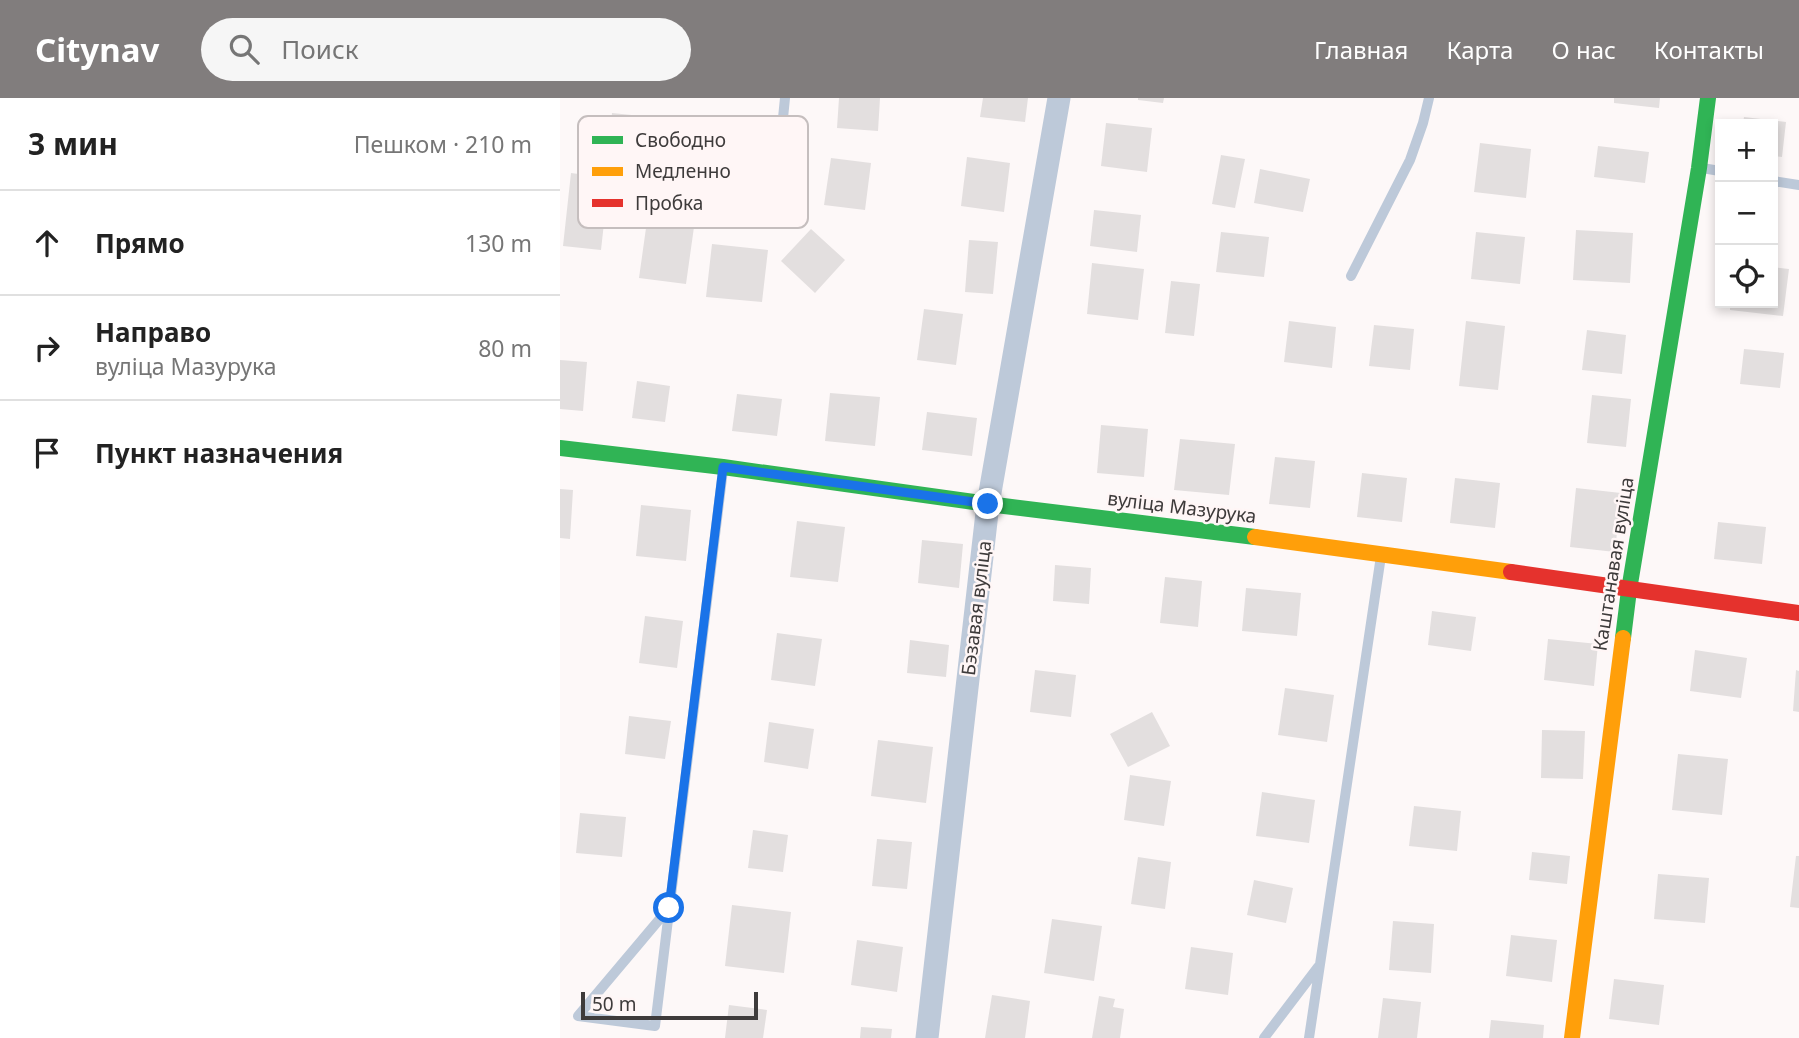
<!DOCTYPE html>
<html lang="ru">
<head>
<meta charset="utf-8">
<style>
	body { margin:0; font-family:"Noto Sans",sans-serif; background:#f6f6f6; color:#222 }
	.controls { position:absolute; right:21px; top:21px; display:grid; overflow:hidden; border-radius:0px; box-shadow:0 4px 10px #0003 }
	.controls button { width:63px; height:63px; display:grid; place-items:center; padding:0; border:0; border-bottom:2px solid #e0e0e0; background:#fff; color:#222; font:35px sans-serif }
	.scale { position:absolute; left:21px; bottom:18px; width:177px; box-sizing:border-box; padding-left:7px; border:4px solid #3e3b3b; border-top:0; font-size:19px; line-height:24px; white-space:nowrap; color:#3e3b3b; -webkit-text-stroke:5px #fff6f6; paint-order:stroke }
	.stop { position:absolute; width:21px; height:21px; margin:-16px; border:5px solid #1a73e8; border-radius:50%; background:#fff }
	.stop.end { background:#1a73e8; border-color:#fff; box-shadow:0 2px 7px #0008 }
	.list { margin:0; padding:0; list-style:none }
	h2 { display:flex; justify-content:space-between; align-items:center; height:91px; margin:0; padding:0 28px; font-size:30px }
	h2 small { font-size:23px; font-weight:400; color:#767676 }
	.list li { display:grid; grid-template-columns:46px 1fr auto; gap:21px; align-items:center; box-sizing:border-box; height:105px; padding:0 28px; border-top:2px solid #e0e0e0 }
	.list b { display:block; font-size:26px; white-space:nowrap }
	.list p { margin:0; font-size:23px; white-space:nowrap; color:#767676 }
	.list em { font-size:23px; font-style:normal; color:#767676 }
	.icon { flex:none; width:38px; height:38px; fill:none; stroke:currentColor; stroke-width:2; stroke-linecap:round; stroke-linejoin:round }
	.map { position:relative; flex:none; width:1239px; height:940px; overflow:hidden }
	header { display:flex; align-items:center; gap:42px; box-sizing:border-box; height:98px; padding:0 35px; background:#817d7d; color:#fff }
	header strong { font-size:33px }
	nav { display:flex; gap:38px; margin-inline-start:auto; font-size:24px }
	.search { width:490px; height:63px; background:#f6f6f6; display:flex; align-items:center; gap:18px; box-sizing:border-box; padding:0 24px; border-radius:38px; color:#767676; font-size:26px }
	main { display:flex }
	aside { flex:1; background:#fff }
	.map>svg:first-child { display:block }
	.building { fill:#e3dfdf }
	.lines { fill:none; stroke-linecap:round; stroke-linejoin:round }
	.lane { stroke:#bdc9d9; stroke-width:10 }
	.street { stroke:#bdc9d9; stroke-width:23 }
	.fast { stroke:#30b455; stroke-width:16 }
	.slow { stroke:#ff9f0a; stroke-width:16 }
	.jam { stroke:#e5322d; stroke-width:16 }
	.route { stroke:#1a73e8; stroke-width:9 }
	.labels { text-anchor:middle; dominant-baseline:central; stroke-width:5; stroke-linejoin:round; paint-order:stroke }
	.street-label { font-size:19px; fill:#3e3b3b; stroke:#fff6f6 }
	.key { fill:#fff6f6; stroke:#c5bebe; stroke-width:2 }
	.key-label { font-size:19px; fill:#3e3b3b }
</style>
</head>
<body>
<header>
<strong>Citynav</strong>
<div class="search"><svg class="icon" aria-label="search" viewBox="0 0 24 24"><circle cx="10" cy="10" r="6"/><path d="M15 15l6 6"/></svg>Поиск</div>
<nav><a>Главная</a><a>Карта</a><a>О нас</a><a>Контакты</a></nav>
</header>
<main>
<aside>
<h2>3 мин<small>Пешком · 210 m</small></h2>
<ul class="list">
<li><svg class="icon" aria-label="ahead" viewBox="0 0 24 24"><path d="M12 20V5M6 11l6-6 6 6"/></svg><div><b>Прямо</b></div><em>130 m</em></li>
<li><svg class="icon" aria-label="right" viewBox="0 0 24 24"><path d="M7 20v-9h11M14 6l5 5-5 5"/></svg><div><b>Направо</b><p>вуліца Мазурука</p></div><em>80 m</em></li>
<li><svg class="icon" aria-label="arrive" viewBox="0 0 24 24"><path d="M6 21V4h12l-3 4 3 4H6"/></svg><div><b>Пункт назначения</b></div></li>
</ul>
</aside>
<div class="map">
<svg width="1239" height="940" viewBox="0 0 1239 940">
	<rect width="100%" height="100%" fill="#fdf8f8"/>
	<!-- building -->
	<path class="building" d="M279 0H320L318 33 277 30Z
		M423 0H468L465 24 420 19Z
		M578 0H604L603 5 578 2Z
		M1054 0H1100L1099 10 1054 5Z
		M52 15 91 19 86 69 47 66Z
		M1184 19 1226 24 1222 59 1213 58V26H1183Z
		M546 25 592 30 587 74 541 68Z
		M920 45 971 51 966 100 914 94Z
		M1038 48 1089 54 1085 85 1034 79Z
		M661 57 685 61 675 110 652 106Z
		M407 59 450 65 444 114 401 108Z
		M271 60 311 65 305 112 264 107Z
		M700 71 750 81 743 114 694 105Z
		M11 75 49 80 41 152 3 148Z
		M534 112 581 117 577 154 530 148Z
		M87 123 134 129 126 186 79 180Z
		M251 131 285 162 255 195 221 163Z
		M1016 132 1073 135 1070 185 1013 182Z
		M661 134 709 139 704 179 656 174Z
		M916 134 965 139 960 186 911 181Z
		M409 142 438 144 433 196 405 194Z
		M152 146 208 152 202 204 146 199Z
		M532 165 584 171 578 222 527 216Z
		M1213 169 1229 171 1223 218 1170 212V205H1213Z
		M611 183 640 186 634 238 605 235Z
		M364 211 403 216 396 267 357 262Z
		M729 223 776 229 772 270 724 264Z
		M906 223 945 228 938 292 899 288Z
		M814 227 854 231 850 272 809 268Z
		M1027 232 1066 237 1062 276 1022 272Z
		M1184 251 1224 255 1220 290 1180 286Z
		M0 262 27 264 23 313 0 311Z
		M77 283 110 288 105 324 72 320Z
		M270 295 320 299 315 348 265 343Z
		M177 296 222 301 217 338 172 333Z
		M1032 297 1071 301 1066 349 1027 345Z
		M367 314 417 320 412 358 362 352Z
		M541 327 588 331 584 379 537 375Z
		M620 341 675 346 669 397 614 392Z
		M715 359 755 363 750 410 709 406Z
		M802 375 847 380 842 424 797 419Z
		M895 380 940 385 935 430 890 425Z
		M1016 390 1061 395 1055 454 1010 449Z
		M0 391 13 392 10 441 0 440Z
		M81 407 131 412 126 463 76 458Z
		M237 423 285 429 278 484 230 479Z
		M1158 424 1206 429 1202 466 1154 461Z
		M362 442 403 446 399 490 358 485Z
		M495 467 531 470 529 506 493 503Z
		M605 479 642 483 638 529 600 525Z
		M686 490 741 495 737 538 682 533Z
		M872 513 916 519 911 553 868 547Z
		M85 518 123 523 117 570 79 565Z
		M217 535 262 541 255 588 211 582Z
		M988 541 1038 546 1034 588 984 582Z
		M350 542 389 547 386 579 347 575Z
		M1135 552 1187 560 1181 600 1130 593Z
		M475 572 516 577 511 619 470 614Z
		M1236 572 1239 573V614L1233 613Z
		M725 590 774 597 767 644 718 637Z
		M592 614 610 648 568 669 550 636Z
		M69 618 111 623 105 661 65 656Z
		M209 624 254 631 248 671 204 664Z
		M982 632 1025 633 1023 681 981 680Z
		M318 642 373 649 366 705 311 698Z
		M1118 656 1168 661 1162 717 1112 712Z
		M570 677 611 683 604 728 564 722Z
		M702 694 755 702 749 745 696 738Z
		M854 708 901 713 897 753 849 748Z
		M20 715 66 719 62 759 16 755Z
		M193 732 228 737 223 774 188 770Z
		M317 741 352 744 347 791 312 788Z
		M972 754 1010 758 1007 786 969 782Z
		M1236 758H1239V810L1230 809Z
		M578 759 611 764 605 811 571 806Z
		M1098 776 1149 780 1145 825 1094 821Z
		M694 782 733 790 726 825 687 817Z
		M172 807 231 814 224 875 165 868Z
		M492 821 542 828 534 883 484 875Z
		M833 823 874 826 871 875 829 872Z
		M951 837 997 842 992 884 946 878Z
		M297 842 343 849 337 894 291 887Z
		M631 849 673 855 668 897 625 891Z
		M1054 881 1104 887 1099 927 1049 921Z
		M432 897 470 903 465 940H425Z
		M539 898 555 901 553 909 564 911 560 940H532Z
		M823 900 861 904 857 940H818Z
		M169 907 207 912 203 940H165Z
		M931 922 984 927 983 940H929Z
		M301 929 332 931 331 940H300Z"/>
	<g class="lines">
		<!-- lane -->
		<path class="lane" d="M220 50 225 0
			M1142 70 1160 73
			M1213 83 1239 87
			M791 178 850 62 863 25 869 0
			M109 810 18 918 95 928 163 372
			M704 940 758 869
			M749 940 821 458"/>
		<!-- street -->
		<path class="street" d="M367 940 428 406 499 0"/>
		<!-- fast -->
		<path class="fast" d="M0 350 163 369 428 406 695 439
			M1063 540 1069 492 1139 70 1148 0"/>
		<!-- slow -->
		<path class="slow" d="M695 439 951 474
			M1012 940 1063 540"/>
		<!-- jam -->
		<path class="jam" d="M951 474 1239 515"/>
	</g>
	<g class="lines">
		<!-- route -->
		<path class="route" d="M109 810 163 369 428 406"/>
	</g>
	<g class="labels">
		<!-- street labels -->
		<g class="street-label">
			<text transform="translate(622 409) rotate(7)">вуліца Мазурука</text>
			<text transform="translate(1053 466) rotate(-81)">Каштанавая вуліца</text>
			<text transform="translate(416 510) rotate(-83)">Бэзавая вуліца</text>
		</g>
	</g>
	<!-- legend -->
	<rect x="18" y="18" width="230" height="112" rx="10" class="key"/>
	<rect x="32" y="38" width="31" height="8" fill="#30b455"/>
	<rect x="32" y="69" width="31" height="9" fill="#ff9f0a"/>
	<rect x="32" y="101" width="31" height="8" fill="#e5322d"/>
	<g class="key-label">
		<text x="75" y="49">Свободно</text>
		<text x="75" y="80">Медленно</text>
		<text x="75" y="112">Пробка</text>
	</g>
</svg>
<div class="controls">
<button>+</button>
<button>−</button>
<button><svg class="icon" aria-label="locate" viewBox="0 0 24 24"><circle cx="12" cy="12" r="6"/><path d="M12 2v4M12 18v4M2 12h4M18 12h4"/></svg></button>
</div>
<div class="scale">50 m</div>
<div class="stop" style="left:109px;top:810px"></div>
<div class="stop end" style="left:428px;top:406px"></div>
</div>
</main>
</body>
</html>
